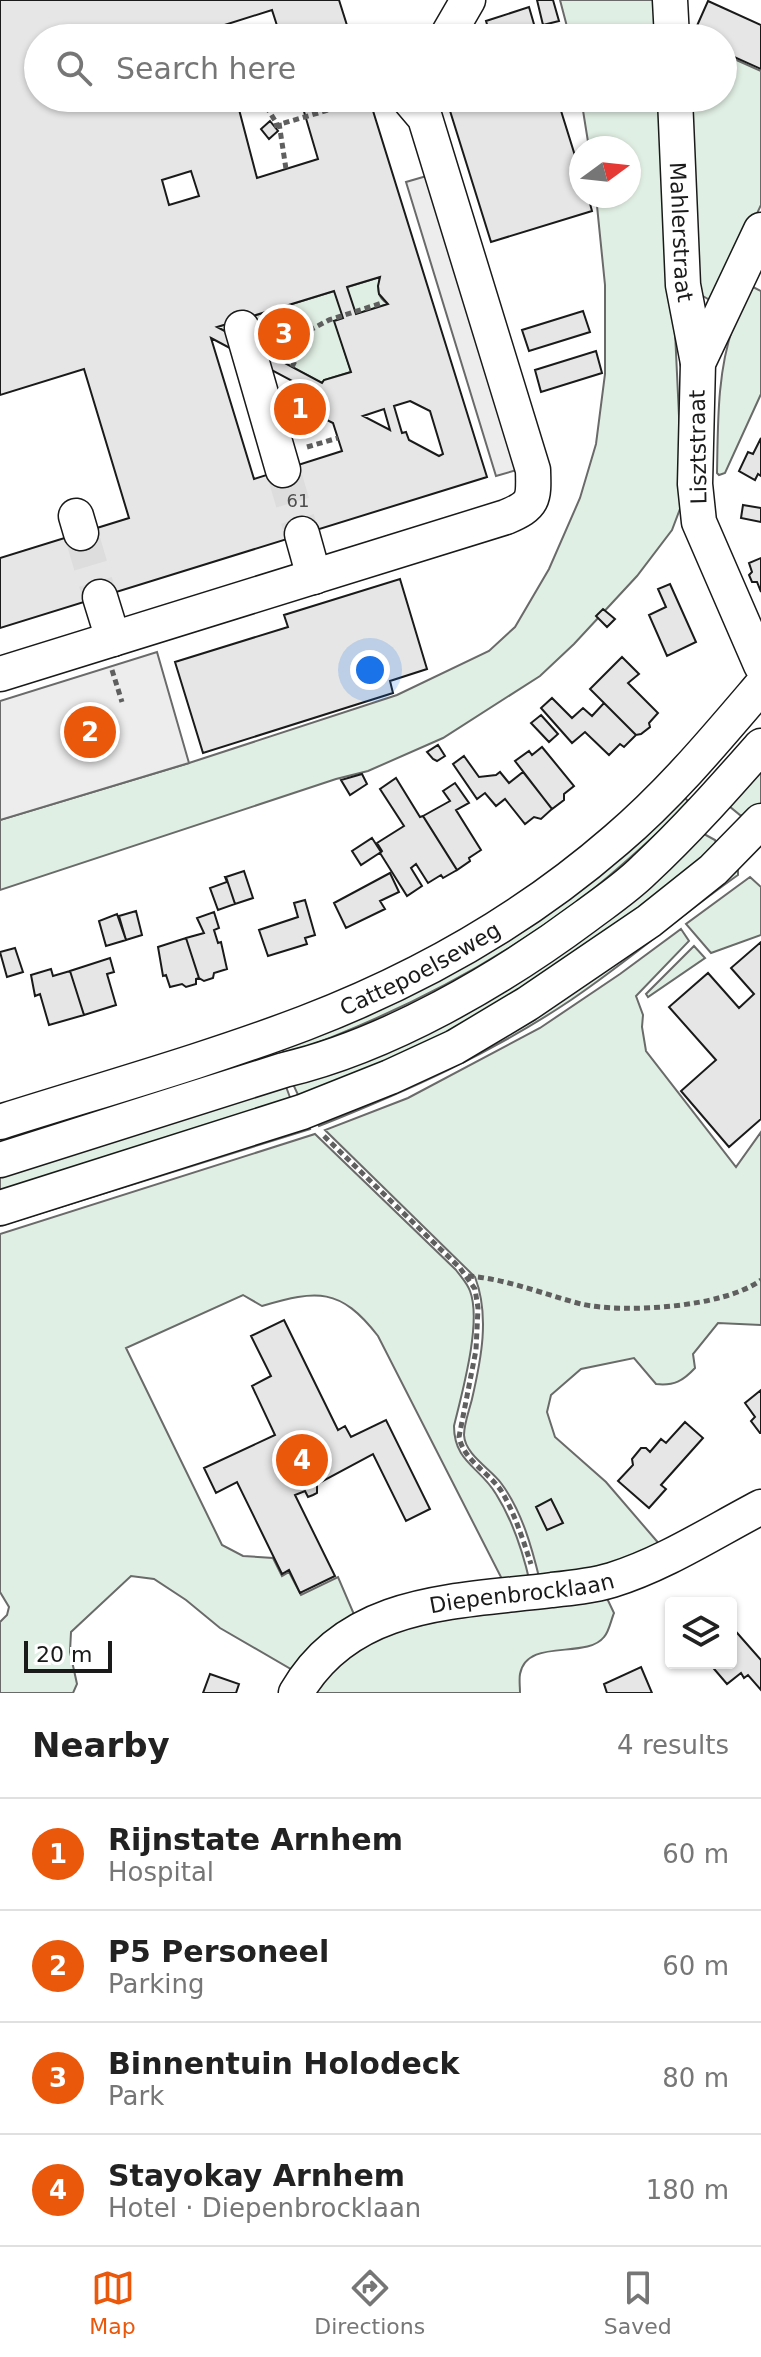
<!DOCTYPE html>
<html lang="en">
<head>
<meta charset="utf-8">
<style>
	body { margin:0; font-family:"DejaVu Sans",sans-serif; background:#f6f6f6; color:#222 }
	.controls { position:absolute; right:24px; bottom:24px; display:grid; overflow:hidden; border-radius:8px; box-shadow:0 2px 6px #0004 }
	.controls button { width:72px; height:72px; display:grid; place-items:center; padding:0; border:0; border-bottom:2px solid #e0e0e0; background:#fff; color:#222; font:40px sans-serif }
	.compass { position:absolute; left:569px; top:136px; width:72px; height:72px; border-radius:50%; background:#fff; box-shadow:0 2px 6px #0004; rotate:75deg }
	.scale { position:absolute; left:24px; bottom:20px; width:88px; box-sizing:border-box; padding-left:8px; border:4px solid #1a1a1a; border-top:0; font-size:22px; line-height:28px; white-space:nowrap; color:#1a1a1a; -webkit-text-stroke:6px #fff; paint-order:stroke }
	.you { position:absolute; left:370px; top:670px; width:28px; height:28px; margin:-20px; border:6px solid #fff; border-radius:50%; background:#1a73e8; box-shadow:0 0 0 12px #1a73e833 }
	.badge { display:grid; place-items:center; width:52px; height:52px; border-radius:50%; background:#ea580c; color:#fff; font-size:26px; font-weight:700 }
	.pin { position:absolute; translate:-50% -50%; border:4px solid #fff; box-shadow:0 2px 8px #0006 }
	.list { margin:0; padding:0; list-style:none }
	h2 { display:flex; justify-content:space-between; align-items:center; height:104px; margin:0; padding:0 32px; font-size:34px }
	h2 small { font-size:26px; font-weight:400; color:#767676 }
	.list li { display:grid; grid-template-columns:52px 1fr auto; gap:24px; align-items:center; box-sizing:border-box; height:112px; padding:0 32px; border-top:2px solid #e0e0e0 }
	.list b { display:block; font-size:30px; white-space:nowrap }
	.list p { margin:0; font-size:26px; white-space:nowrap; color:#767676 }
	.list em { font-size:26px; font-style:normal; color:#767676 }
	.icon { flex:none; width:44px; height:44px; fill:none; stroke:currentColor; stroke-width:2; stroke-linecap:round; stroke-linejoin:round }
	.map { position:relative; flex:none; width:761px; height:1693px; overflow:hidden }
	.search { position:absolute; background:#fff; box-shadow:0 2px 6px #0004; left:24px; right:24px; top:24px; height:88px; display:flex; align-items:center; gap:20px; box-sizing:border-box; padding:0 28px; border-radius:44px; color:#767676; font-size:30px }
	.sheet { height:552px; background:#fff }
	nav { display:flex; justify-content:space-around; align-items:center; box-sizing:border-box; height:112px; border-top:2px solid #e0e0e0; background:#fff; font-size:22px; color:#767676 }
	nav a { display:grid; justify-items:center; gap:4px }
	nav .on { color:#ea580c }
	.map>svg:first-child { display:block }
	.green { fill:#e0efe3; stroke:#6a6a6a; stroke-width:2 }
	.parking { fill:#ededed; stroke:#6a6a6a; stroke-width:2 }
	.building { fill:#e6e6e6; stroke:#1a1a1a; stroke-width:2; fill-rule:evenodd }
	.lines { fill:none; stroke-linecap:round; stroke-linejoin:round }
	.minor-tunnel { stroke:#ddd; stroke-width:34; stroke-dasharray:34 17; stroke-linecap:butt }
	.minor-casing { stroke:#1a1a1a; stroke-width:37 }
	.path { stroke:#5f5f5f; stroke-width:5; stroke-dasharray:6 4; stroke-linecap:butt }
	.minor { stroke:#fff; stroke-width:34 }
	.labels { text-anchor:middle; dominant-baseline:central; stroke-width:6; stroke-linejoin:round; paint-order:stroke }
	.number-label { font-size:18px; fill:#4d4d4d }
	.street-label { font-size:22px; fill:#1a1a1a; stroke:#fff }
</style>
</head>
<body>
<div class="map">
<svg width="761" height="1693" viewBox="0 0 761 1693">
	<rect width="100%" height="100%" fill="#fff"/>
	<!-- green -->
	<path class="green" d="M560 0H659L661 38H570Z
		M723 54 761 71V205L720 292 716 297 708 299 696 292 686 98H723Z
		M581 98H664L683 501 672 530 637 576 574 644 540 676 443 738 368 771 336 779 0 890V820L189 763 397 695 489 651 515 627 549 569 580 498 596 444 605 374V285L596 196H629V148H589Z
		M380 277C378 288 376 297 388 304L335 321 351 372 324 380 322 383 217 327Z
		M751 286 761 291V394L725 473 719 475 717 473C718 424 717 373 733 327 738 313 745 300 751 286Z
		M761 767V808L747 817 740 815 729 806Z
		M682 795 689 802 688 805C655 835 622 867 587 894 496 964 393 1016 285 1055L280 1043Z
		M704 834 715 840 717 847 714 856 516 994 411 1052 299 1097 292 1082Z
		M738 870V875C681 915 629 961 571 1000 492 1053 407 1091 319 1126L317 1120 726 872Z
		M750 877 761 887V935L711 953 686 924Z
		M681 929 689 941 636 996 643 1015 642 1027 646 1051 736 1167 761 1132V1325L718 1323 693 1354 695 1368C683 1381 674 1386 656 1384L634 1358 581 1369 551 1395 547 1412 555 1437 606 1482 661 1546 624 1563 540 1581C532 1548 522 1511 501 1483 491 1469 465 1455 464 1435 464 1424 469 1411 472 1399 481 1360 490 1316 475 1277L325 1130 408 1098 540 1028 620 974Z
		M694 946 705 958 648 997 646 994Z
		M285 1084 291 1100 0 1192V1174Z
		M308 1124 310 1129 0 1226V1221Z
		M315 1134 456 1270C461 1277 467 1283 470 1291 482 1322 462 1393 454 1426 454 1462 480 1467 496 1494 513 1521 523 1552 530 1583L505 1585 378 1336C340 1287 317 1290 262 1306L243 1295 126 1348 222 1545 243 1556 273 1558 282 1576 289 1572 301 1595 338 1577 356 1619 296 1672 220 1628 186 1600 154 1579 131 1576 71 1632 70 1652 77 1684 73 1693H0V1622L7 1615 9 1607 0 1592V1234Z
		M604 1592 614 1613C611 1620 609 1632 604 1637 586 1660 527 1637 520 1674 519 1679 520 1687 520 1693H309L314 1684 389 1627Z"/>
	<!-- parking -->
	<path class="parking" d="M430 175 520 469 496 476 406 182Z
		M157 652 189 763 0 820V701Z"/>
	<!-- building -->
	<path class="building" d="M0 0H339L351 38H281L272 10 193 35 194 38H38V98H236L257 178 318 159 300 98H369L487 477 0 628V558L129 518 84 369 0 395ZM191 171 199 196 169 205 162 180ZM380 277 378 286 379 294 388 304 356 314 347 287ZM334 291 343 318 334 321 351 372 324 380 322 383 217 327ZM211 338 315 393V395L303 399 310 422 323 418 333 423 342 451 254 479ZM410 401 430 411 443 454 439 456 409 440 406 432 402 433 394 406ZM384 409 390 430 363 416Z
		M537 0H553L559 21 543 25Z
		M708 1 761 25V69L723 52V38H697L696 28Z
		M529 7 538 38H491L486 21Z
		M446 98H557L581 175V196H588L592 211 491 242Z
		M270 121 278 131 269 139 261 129Z
		M583 311 590 332 529 351 522 330Z
		M596 351 602 373 541 392 535 370Z
		M761 438V476L758 474 755 480 739 471 748 452 753 454Z
		M743 505 761 508V522L741 518Z
		M761 558V592L757 582H752L749 575 752 572 749 563Z
		M400 579 427 669 390 681 393 693 203 753 175 662 288 627 284 615Z
		M670 584 696 642 667 656 649 615 666 607 658 589Z
		M603 609 615 619 607 627 596 616Z
		M622 657 639 674 628 683 658 713 649 723 650 727 641 734 636 735 590 689Z
		M552 698 572 718 583 708 592 716 604 703 636 735 624 747 620 744 609 755 585 732 572 743 541 708Z
		M541 715 558 734 549 742 531 723Z
		M438 745 445 756 437 761 433 759 427 752Z
		M542 747 574 786 564 794V800L552 809 515 761 529 751 532 755Z
		M464 756 479 777 496 775 500 772 509 783 523 772 552 809 541 819 534 817 525 824 505 799 496 806 485 793 477 799 453 764Z
		M362 774 367 784 350 795 341 780Z
		M396 778 420 817 423 816 457 870 443 878 441 875 428 883 416 864 411 868 422 886 407 896 380 853 382 851 377 843 404 826 380 789Z
		M455 783 469 803 456 810 481 850 469 858 470 861 457 870 423 816 450 801 443 791Z
		M372 838 381 852 361 865 352 851Z
		M244 871 253 898 235 904 226 877Z
		M390 873 399 892 380 901 385 909 346 928 334 903Z
		M225 877H226L235 904 218 910 210 888 227 882Z
		M305 900 315 935 305 938 307 944 268 956 259 930 298 917 294 903Z
		M136 911 142 935 126 940 119 916Z
		M214 912 219 928 214 930 218 943 221 942 227 969 214 973 213 978 204 981 199 978 186 938 204 933 197 918Z
		M117 914 126 940 106 946 99 921Z
		M186 938 199 978 196 979V984L186 987 182 984 170 987 166 975 163 976 158 947Z
		M761 942V1119L729 1147 681 1091 716 1060 669 1007 708 973 739 1008 754 994 731 968Z
		M15 948 23 972 7 977 0 952Z
		M110 958 114 972 107 974 116 1005 84 1015 70 971Z
		M51 969 53 976 70 971 84 1015 49 1025 40 994 35 996 31 975Z
		M284 1320 338 1430 345 1426 351 1437 386 1420 430 1509 406 1521 373 1454 317 1484V1493L313 1495 308 1497 305 1491 295 1495 335 1576 300 1593 289 1570 282 1574 237 1482 216 1493 204 1468 275 1435 252 1386 271 1376 251 1336Z
		M761 1390V1433H760L751 1421 755 1417 745 1403Z
		M685 1422 703 1438 661 1485 666 1489 649 1508 618 1481 633 1465 632 1459 641 1448H646L650 1452 661 1439 666 1443Z
		M551 1499 563 1523 547 1530 536 1507Z
		M731 1626 761 1660V1690L748 1675 744 1678 741 1673 727 1684 709 1663H731Z
		M641 1667 652 1693H607L604 1684Z
		M210 1674 239 1684 236 1693H203Z"/>
	<g class="lines">
		<!-- minor-tunnel -->
		<path class="minor-tunnel" d="M283 470 302 534
			M81 533 100 597"/>
		<!-- minor casing -->
		<g class="minor-casing">
			<g id="minor">
				<path d="M670 0 672 38"/>
				<path d="M446 38 468 0"/>
				<path id="s1" d="M675 98 683 285 698 363"/>
				<path d="M761 230 698 363 695 484 699 522 761 665"/>
				<path d="M242 328 283 470"/>
				<path d="M76 516 81 533"/>
				<path d="M302 534 314 577"/>
				<path d="M100 597 113 639"/>
				<path d="M0 674 506 517C534 505 534 500 533 470L425 118 408 98"/>
				<path id="s2" d="M0 1122C101 1090 205 1061 305 1023 417 980 525 919 616 840 670 794 715 740 761 686"/>
				<path d="M0 1160 284 1070C389 1045 500 980 586 916 606 901 627 887 644 870 686 831 723 789 761 746"/>
				<path d="M0 1208 302 1112 390 1077 455 1047 527 1004 649 921 713 870 761 821"/>
				<path id="s3" d="M296 1693C350 1599 457 1602 552 1590 572 1588 592 1586 612 1580 664 1564 713 1532 761 1507"/>
			</g>
		</g>
		<!-- path -->
		<path class="path" d="M261 98 277 124
			M279 123 286 169
			M274 126 369 98
			M292 367 310 330 329 320 382 303
			M307 447 338 438
			M112 670 122 702
			M324 1136 460 1268 475 1289 478 1308 476 1350 459 1437C464 1461 489 1472 502 1492 515 1514 523 1540 531 1564
			M468 1276C507 1279 543 1294 581 1304 625 1314 725 1307 761 1280"/>
		<!-- minor -->
		<use href="#minor" class="minor"/>
	</g>
	<g class="labels">
		<!-- number labels -->
		<g class="number-label">
			<text x="298" y="500">61</text>
		</g>
		<!-- street labels -->
		<g class="street-label">
			<text stroke="none"><textPath href="#s1" startOffset="134">Mahlerstraat</textPath></text>
			<text transform="translate(698 447) rotate(-91)">Lisztstraat</text>
			<text stroke="none"><textPath href="#s2" startOffset="448">Cattepoelseweg</textPath></text>
			<text stroke="none"><textPath href="#s3" startOffset="258">Diepenbrocklaan</textPath></text>
		</g>
	</g>
</svg>
<div class="controls">
<button><svg class="icon" aria-label="layers" viewBox="0 0 24 24"><path d="M12 4l9 5-9 5-9-5zM3 14l9 5 9-5"/></svg></button>
</div>
<svg class="compass" viewBox="-18 -18 36 36"><path d="M0-13l5 13h-10z" fill="#e53935"/><path d="M0 13l5-13h-10z" fill="#767676"/></svg>
<div class="scale">20 m</div>
<div class="you"></div>
<div class="pin badge" style="left:300px;top:409px">1</div>
<div class="pin badge" style="left:90px;top:732px">2</div>
<div class="pin badge" style="left:284px;top:334px">3</div>
<div class="pin badge" style="left:302px;top:1460px">4</div>
<div class="search"><svg class="icon" aria-label="search" viewBox="0 0 24 24"><circle cx="10" cy="10" r="6"/><path d="M15 15l6 6"/></svg>Search here</div>
</div>
<section class="sheet">
<h2>Nearby<small>4 results</small></h2>
<ul class="list">
<li><span class="badge">1</span><div><b>Rijnstate Arnhem</b><p>Hospital</p></div><em>60 m</em></li>
<li><span class="badge">2</span><div><b>P5 Personeel</b><p>Parking</p></div><em>60 m</em></li>
<li><span class="badge">3</span><div><b>Binnentuin Holodeck</b><p>Park</p></div><em>80 m</em></li>
<li><span class="badge">4</span><div><b>Stayokay Arnhem</b><p>Hotel · Diepenbrocklaan</p></div><em>180 m</em></li>
</ul>
</section>
<nav>
<a class="on"><svg class="icon" aria-label="map" viewBox="0 0 24 24"><path d="M3 6l6-2 6 2 6-2v14l-6 2-6-2-6 2zM9 4v14M15 6v14"/></svg>Map</a>
<a><svg class="icon" aria-label="directions" viewBox="0 0 24 24"><path d="M12 3l9 9-9 9-9-9zM9 14v-3h6M13 9l2 2-2 2"/></svg>Directions</a>
<a><svg class="icon" aria-label="saved" viewBox="0 0 24 24"><path d="M7 4h10v16l-5-4-5 4z"/></svg>Saved</a>
</nav>
</body>
</html>
